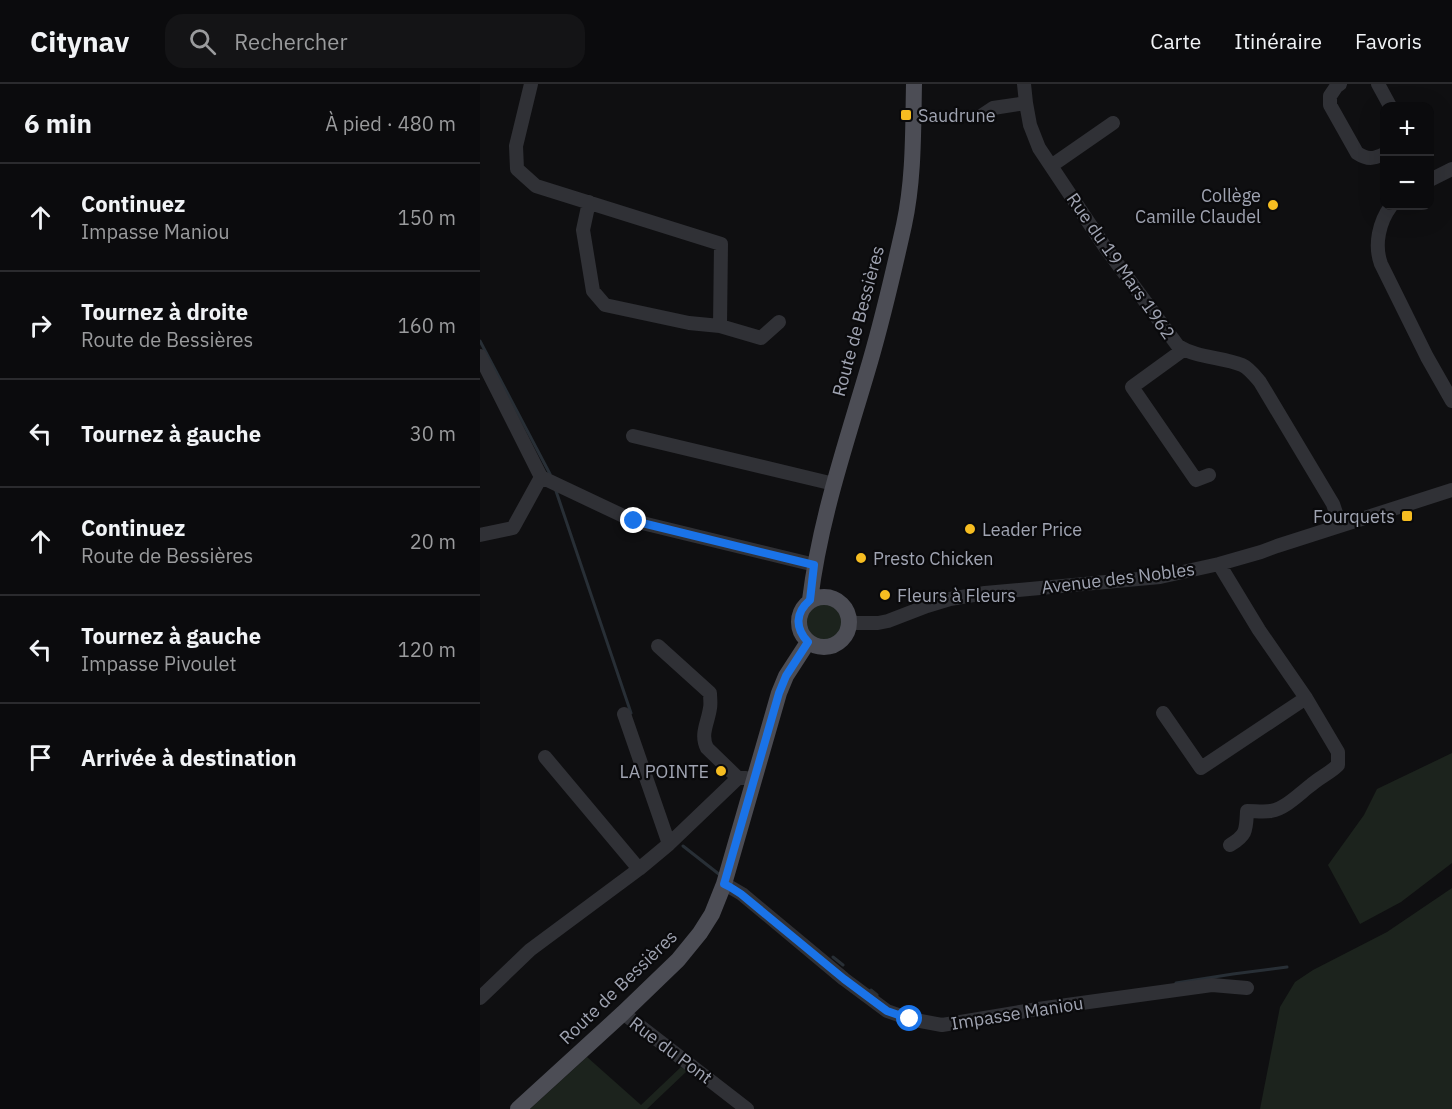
<!DOCTYPE html>
<html lang="fr">
<head>
<meta charset="utf-8">
<style>
	body { margin:0; font-family:"IBM Plex Sans",sans-serif; background:#141416; color:#f1f3f6 }
	.controls { position:absolute; right:18px; top:18px; display:grid; overflow:hidden; border-radius:12px; box-shadow:0 6px 24px #0002 }
	.controls button { width:54px; height:54px; display:grid; place-items:center; padding:0; border:0; border-bottom:2px solid #2b2b2e; background:#0b0b0d; color:#f1f3f6; font:30px sans-serif }
	.stop { position:absolute; width:18px; height:18px; margin:-14px; border:4px solid #1a73e8; border-radius:50%; background:#fff }
	.stop.end { background:#1a73e8; border-color:#fff; box-shadow:0 2px 6px #0008 }
	.list { margin:0; padding:0; list-style:none }
	h2 { display:flex; justify-content:space-between; align-items:center; height:78px; margin:0; padding:0 24px; font-size:26px }
	h2 small { font-size:20px; font-weight:400; color:#9a9b9d }
	.list li { display:grid; grid-template-columns:39px 1fr auto; gap:18px; align-items:center; box-sizing:border-box; height:108px; padding:0 24px; border-top:2px solid #2b2b2e }
	.list b { display:block; font-size:22px; white-space:nowrap }
	.list p { margin:0; font-size:20px; white-space:nowrap; color:#9a9b9d }
	.list em { font-size:20px; font-style:normal; color:#9a9b9d }
	.icon { flex:none; width:33px; height:33px; fill:none; stroke:currentColor; stroke-width:2; stroke-linecap:round; stroke-linejoin:round }
	.map { position:relative; flex:none; width:972px; height:1025px; overflow:hidden }
	header { display:flex; align-items:center; gap:36px; box-sizing:border-box; height:84px; padding:0 30px; background:#0b0b0d; border-bottom:2px solid #2b2b2e }
	header strong { font-size:28px }
	nav { display:flex; gap:33px; margin-inline-start:auto; font-size:21px }
	.search { width:420px; height:54px; background:#141416; display:flex; align-items:center; gap:15px; box-sizing:border-box; padding:0 21px; border-radius:18px; color:#9a9b9d; font-size:22px }
	main { display:flex }
	aside { flex:1; background:#0b0b0d }
	.map>svg:first-child { display:block }
	.green { fill:#1c231d }
	.lines { fill:none; stroke-linecap:round; stroke-linejoin:round }
	.stream { stroke:#282f36; stroke-width:3 }
	.minor { stroke:#303136; stroke-width:14 }
	.major { stroke:#4c4d55; stroke-width:16 }
	.route { stroke:#1a73e8; stroke-width:8 }
	.poi-dot { fill:#f6bd21; stroke:#0a0a0c; stroke-width:2 }
	.labels { text-anchor:middle; dominant-baseline:central; stroke-width:4.5; stroke-linejoin:round; paint-order:stroke }
	.poi-label { font-size:18px; fill:#a0a4b2; stroke:#0a0a0c; text-anchor:start }
	.street-label { font-size:18px; fill:#a0a4b2; stroke:#0a0a0c }
</style>
</head>
<body>
<header>
<strong>Citynav</strong>
<div class="search"><svg class="icon" aria-label="search" viewBox="0 0 24 24"><circle cx="10" cy="10" r="6"/><path d="M15 15l6 6"/></svg>Rechercher</div>
<nav><a>Carte</a><a>Itinéraire</a><a>Favoris</a></nav>
</header>
<main>
<aside>
<h2>6 min<small>À pied · 480 m</small></h2>
<ul class="list">
<li><svg class="icon" aria-label="ahead" viewBox="0 0 24 24"><path d="M12 20V5M6 11l6-6 6 6"/></svg><div><b>Continuez</b><p>Impasse Maniou</p></div><em>150 m</em></li>
<li><svg class="icon" aria-label="right" viewBox="0 0 24 24"><path d="M7 20v-9h11M14 6l5 5-5 5"/></svg><div><b>Tournez à droite</b><p>Route de Bessières</p></div><em>160 m</em></li>
<li><svg class="icon" aria-label="left" viewBox="0 0 24 24"><path d="M17 20v-9H6M10 6l-5 5 5 5"/></svg><div><b>Tournez à gauche</b></div><em>30 m</em></li>
<li><svg class="icon" aria-label="ahead" viewBox="0 0 24 24"><path d="M12 20V5M6 11l6-6 6 6"/></svg><div><b>Continuez</b><p>Route de Bessières</p></div><em>20 m</em></li>
<li><svg class="icon" aria-label="left" viewBox="0 0 24 24"><path d="M17 20v-9H6M10 6l-5 5 5 5"/></svg><div><b>Tournez à gauche</b><p>Impasse Pivoulet</p></div><em>120 m</em></li>
<li><svg class="icon" aria-label="arrive" viewBox="0 0 24 24"><path d="M6 21V4h12l-3 4 3 4H6"/></svg><div><b>Arrivée à destination</b></div></li>
</ul>
</aside>
<div class="map">
<svg width="972" height="1025" viewBox="0 0 972 1025">
	<rect width="100%" height="100%" fill="#0f0f11"/>
	<!-- green -->
	<path class="green" d="M324 539a19 19 0 1 1 38 0a19 19 0 1 1-38 0Z
		M972 669V779L921 818 880 840 848 781 884 731 897 705Z
		M972 804V1025H780L800 923 815 898 833 886 907 848Z
		M107 973 161 1021 201 983 207 987 167 1025H50Z"/>
	<g class="lines">
		<!-- stream -->
		<path class="stream" d="M0 257 70 390
			M76 407 151 629
			M203 762 240 791
			M353 873 363 881
			M696 899 753 890 807 883
			M391 906 397 911"/>
		<!-- minor -->
		<path class="minor" d="M51 0 36 62 37 85 56 102 241 160 240 242 281 254 299 238
			M544 0 546 19 550 41 559 64 625 163 698 262C717 274 742 273 762 281 769 284 775 292 780 298L853 420 860 441
			M860 0 856 3 850 12V21L877 69C888 76 893 75 904 70
			M898 0 910 22
			M501 32 513 24 546 19
			M571 82 633 39
			M950 96 972 85
			M109 118 103 146 113 207 125 221 209 239 240 242
			M911 122C899 138 894 161 901 180L947 273 972 317
			M703 266 652 303 716 396 729 391
			M0 272 61 393 154 437 335 481
			M153 352 354 400
			M0 451 33 444 61 393
			M370 539H398L408 537 447 522 470 515 505 509 680 493 739 480 781 468 797 462 972 406
			M178 562 230 609C230 614 231 620 230 624 228 639 220 650 227 664L258 694H266
			M683 629 721 684 826 614 779 546 739 480
			M144 630 189 760
			M65 673 159 785
			M750 761C767 751 766 746 767 727 775 727 784 728 791 727 806 724 819 710 831 701 840 693 850 689 858 681V668L826 614
			M244 800 250 803 262 810 364 895 407 927 430 935 462 941 558 925 732 901 767 904
			M0 914 50 866 159 785 189 760 258 694
			M143 929 267 1025"/>
		<!-- major -->
		<path class="major" d="M319 538a25 25 0 1 1 50 0a25 25 0 1 1-50 0Z
			M330 516C340 434 367 357 390 278 403 233 414 186 424 141 434 95 433 47 434 0
			M38 1025 143 929 198 876 220 849 232 830 244 800 299 609 306 592 328 558"/>
	</g>
	<g class="lines">
		<!-- route -->
		<path class="route" d="M154 437 334 481 330 516C315 529 315 544 328 558L306 592 299 609 244 800 250 803 261 810 364 895 407 927 430 935"/>
	</g>
	<!-- markers -->
	<g class="poi-dot">
		<rect x="420" y="25" width="12" height="12" rx="3"/>
		<circle cx="793" cy="121" r="6"/>
		<rect x="921" y="426" width="12" height="12" rx="3"/>
		<circle cx="490" cy="445" r="6"/>
		<circle cx="381" cy="474" r="6"/>
		<circle cx="405" cy="511" r="6"/>
		<circle cx="241" cy="687" r="6"/>
	</g>
	<g class="labels">
		<!-- poi labels -->
		<g class="poi-label">
			<text x="438" y="31">Saudrune</text>
			<text x="781" y="111" text-anchor="end">Collège<tspan x="781" dy="21">Camille Claudel</tspan></text>
			<text x="915" y="432" text-anchor="end">Fourquets</text>
			<text x="502" y="445">Leader Price</text>
			<text x="393" y="474">Presto Chicken</text>
			<text x="417" y="511">Fleurs à Fleurs</text>
			<text x="229" y="687" text-anchor="end">LA POINTE</text>
		</g>
		<!-- street labels -->
		<g class="street-label">
			<text transform="translate(641 182) rotate(55)">Rue du 19 Mars 1962</text>
			<text transform="translate(378 237) rotate(-75)">Route de Bessières</text>
			<text transform="translate(638 494) rotate(-7)">Avenue des Nobles</text>
			<text transform="translate(138 903) rotate(-44)">Route de Bessières</text>
			<text transform="translate(537 929) rotate(-9)">Impasse Maniou</text>
			<text transform="translate(191 966) rotate(37)">Rue du Pont</text>
		</g>
	</g>
</svg>
<div class="controls">
<button>+</button>
<button>−</button>
</div>
<div class="stop" style="left:430px;top:935px"></div>
<div class="stop end" style="left:154px;top:437px"></div>
</div>
</main>
</body>
</html>
